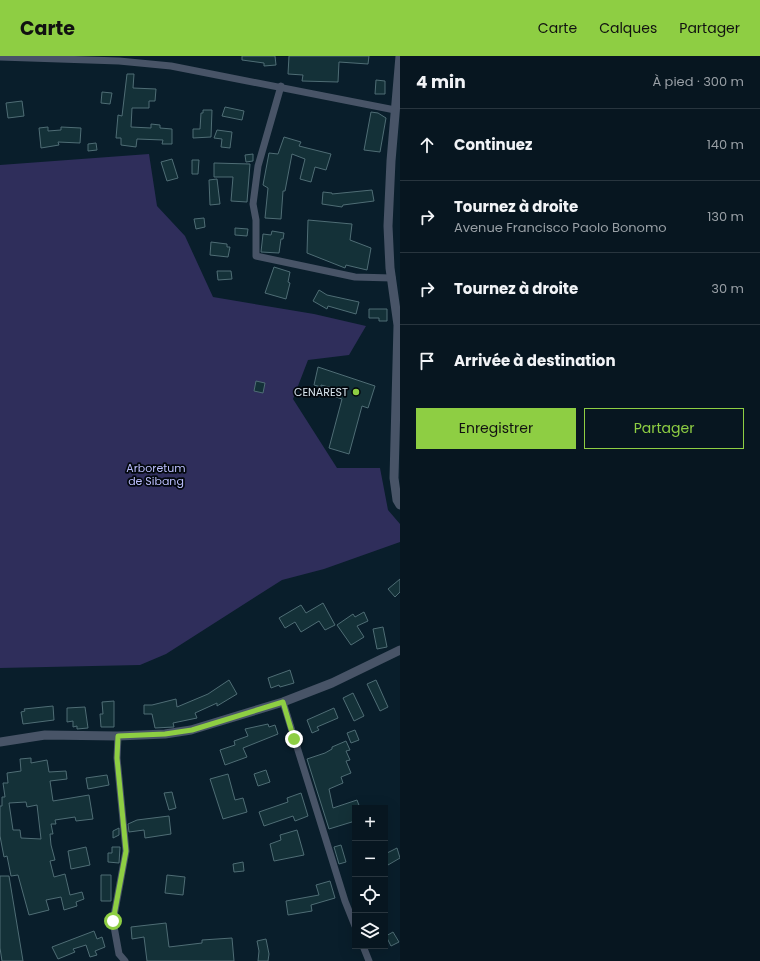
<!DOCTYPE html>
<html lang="fr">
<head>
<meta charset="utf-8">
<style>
	body { margin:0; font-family:Poppins,sans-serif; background:#101f29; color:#f1f3f6 }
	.controls { position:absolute; right:12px; bottom:12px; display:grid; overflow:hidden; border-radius:0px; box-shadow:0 4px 16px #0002 }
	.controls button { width:36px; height:36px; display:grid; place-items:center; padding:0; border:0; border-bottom:1px solid #28353e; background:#071620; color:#f1f3f6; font:20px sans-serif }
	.stop { position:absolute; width:12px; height:12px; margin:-9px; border:3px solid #8ece43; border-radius:50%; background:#fff }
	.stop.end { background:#8ece43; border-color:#fff; box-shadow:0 1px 4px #0008 }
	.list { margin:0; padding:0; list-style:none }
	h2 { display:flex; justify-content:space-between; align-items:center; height:52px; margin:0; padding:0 16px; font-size:17px }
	h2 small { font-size:13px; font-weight:400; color:#989fa5 }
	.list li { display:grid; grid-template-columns:26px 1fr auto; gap:12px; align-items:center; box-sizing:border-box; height:72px; padding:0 16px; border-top:1px solid #28353e }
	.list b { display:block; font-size:15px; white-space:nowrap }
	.list p { margin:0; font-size:13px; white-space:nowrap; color:#989fa5 }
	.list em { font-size:13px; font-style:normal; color:#989fa5 }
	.actions { display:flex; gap:8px; padding:12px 16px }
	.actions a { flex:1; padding:9px 0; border:1px solid #8ece43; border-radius:0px; text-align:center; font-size:14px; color:#8ece43 }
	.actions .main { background:#8ece43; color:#111 }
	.icon { flex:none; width:22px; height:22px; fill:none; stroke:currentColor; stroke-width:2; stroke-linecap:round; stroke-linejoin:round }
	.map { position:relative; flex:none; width:400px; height:905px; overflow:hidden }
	header { display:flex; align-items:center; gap:24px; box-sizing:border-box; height:56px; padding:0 20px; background:#8ece43; color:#111 }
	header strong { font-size:19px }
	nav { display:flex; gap:22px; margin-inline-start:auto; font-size:14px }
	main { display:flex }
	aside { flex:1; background:#071620 }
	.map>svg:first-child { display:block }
	.green { fill:#2f2e5b }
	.building { fill:#143138; stroke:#4f6d75; fill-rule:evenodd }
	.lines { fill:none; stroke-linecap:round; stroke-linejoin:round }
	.minor { stroke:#485467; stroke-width:7 }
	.tertiary { stroke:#485467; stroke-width:9 }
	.route { stroke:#8ece43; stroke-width:5 }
	.poi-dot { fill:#8ece43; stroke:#02070d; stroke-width:1.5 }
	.labels { text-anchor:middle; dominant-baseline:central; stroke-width:3.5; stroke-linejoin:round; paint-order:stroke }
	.poi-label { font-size:11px; fill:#d8e5ee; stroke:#02070d; text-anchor:end }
	.park-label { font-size:11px; fill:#babdfb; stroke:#02070d }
</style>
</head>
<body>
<header>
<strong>Carte</strong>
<nav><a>Carte</a><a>Calques</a><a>Partager</a></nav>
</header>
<main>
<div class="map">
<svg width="400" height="905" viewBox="0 0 400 905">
	<rect width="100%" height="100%" fill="#091e2b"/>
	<!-- green -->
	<path class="green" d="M149 98 157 150 185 180 213 241 314 258 366 270 349 299 308 304 293 343 337 412H380L388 454 400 468V486L324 513 282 524 166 598 140 609 0 612V109Z"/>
	<!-- building -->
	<path class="building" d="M242 0H275L276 9 264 10V7L242 4Z
		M289 0H369L368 8 339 6 338 26 302 25 303 19 288 18Z
		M127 18H134L133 32 156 33 155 45H149V52H132L131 71 151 72V68L160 69V72L172 73V88H162L163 84 137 83 136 91 121 89V82H116L118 59 122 60Z
		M376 24 385 25V38H375Z
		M102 36 112 37 110 48 101 47Z
		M22 45 24 60 8 62 6 47Z
		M225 51 244 55 242 64 222 60Z
		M203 54H212L211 81 193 82V73H200L201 57H203Z
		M371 56 378 57 386 62 380 96 364 94Z
		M48 71V75L61 74V71L81 72 80 87 58 86 59 89 41 92 39 72Z
		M217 74 232 76 230 92 221 91 222 83 214 82Z
		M284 81 301 86 299 90 331 98 326 114 315 111 311 126 300 123 305 103 292 98 285 135H283L281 163 265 162 268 132 263 129 269 97 278 98Z
		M96 87 97 94 88 95V88Z
		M253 98V105L246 106 245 99Z
		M172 103 178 122 167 125 161 106Z
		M192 104H199L198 118H192Z
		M214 107 250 108 247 146 231 145 233 121H214Z
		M217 123 220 148 210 149 209 124Z
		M372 134 374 145 343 149 342 151 322 148 323 136 332 137V138Z
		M204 162 205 171 196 173 194 163Z
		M308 164 352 168 350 184 371 192 367 214 346 209 345 212 307 197Z
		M235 172 248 173 247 180 235 179Z
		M272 175 284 177 283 183H281L279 197 261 196 263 178 271 179Z
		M211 186 227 188V191H230L228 201 210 199Z
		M274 211 290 216 288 226 290 227 286 243 265 237Z
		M217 215H231L232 223 218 224Z
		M319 234 327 239 359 246 356 258 328 250 327 253 313 245Z
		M369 253H387V265H379V262H369Z
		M318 311 375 330 368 352 362 350 349 398 329 392 342 343 333 340 336 333 321 329V331L314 329Z
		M256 325 265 327 263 337 254 335Z
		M400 523V536L395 541 388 533Z
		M323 547 335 569 325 574 319 565 301 576 295 566 285 572 279 562 301 549 306 557Z
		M364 556 368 565 357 570 364 581 351 589 337 569 353 558 355 561Z
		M383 571 387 591 377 593 373 573Z
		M290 614 294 627 280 631 279 629 271 632 268 622Z
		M229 624 237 638 217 650V647L195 657 197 662 173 667 174 671 155 672 152 658H144V649H152L176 643 177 651 208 638Z
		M376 624 388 651 380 655 367 628Z
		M353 637 364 660 354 665 343 642Z
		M114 645V671H101L100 658H103L102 646Z
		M53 650 54 664 23 668 21 656 25 655 24 653Z
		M85 651 88 672 77 673V670L73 671V665L67 666V652Z
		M334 652 338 662 317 671 319 674 312 677 307 664Z
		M268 668 269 671 275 669 278 678 243 692 247 701 225 709 220 694 235 689 234 685 248 680 245 673Z
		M355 674 359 684 351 687 347 677Z
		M346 685 350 694 346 695 350 704 346 705 351 717 341 721 343 727 329 733 333 752 357 744 360 752H355V765L329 773 307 703 325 697 332 693V691Z
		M31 702V707L47 704 49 716 66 715 67 723 50 725 53 745 89 739 93 763 76 765 75 761 55 764 56 768H51L53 778H50L51 789 55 804 50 805 54 821 65 818 70 839 82 836 84 843 76 846 77 850 64 854 61 841 46 844 49 854 29 859 18 819 11 820 7 800 4 801 0 780V750H2V741H5L3 727H8L7 717 21 715 20 703ZM26 746 27 751 37 749 41 783 21 782 20 774H13L9 747Z
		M266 714 270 726 258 730 254 718Z
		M228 718 235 744 243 742 247 756 223 763 210 723Z
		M107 719 109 729 88 733 86 722Z
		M172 736 176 752 169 754 164 737Z
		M301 737 308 760 295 765 293 760 264 770 259 756 288 746 287 742Z
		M169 760 171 778 145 782 144 774 129 776 128 768 137 764Z
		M119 772V779L113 782V775Z
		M297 774 304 799 274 805 270 788 281 784 280 779Z
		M341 789 346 806 339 808 334 791Z
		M86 791 90 809 71 813 68 795Z
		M112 791H120L119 807 108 806V797H112Z
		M397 792 400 802 388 809 385 798Z
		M243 806 244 815 234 816 233 808Z
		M101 819H111V845H101Z
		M167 819 185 821 183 839 165 837Z
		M0 820H9L23 905H2L0 892Z
		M330 825 335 842 311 849 312 855 288 859 286 845 319 839 316 829Z
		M166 867 169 891 202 887V884L232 882 234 905H147L144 881 132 883 131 871Z
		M94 875 97 883 102 881 105 891 95 895 97 899 90 901 86 889 73 893 75 896 58 903 52 891Z
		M393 876 399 886 391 890 386 880Z
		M266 883 269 898 268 905H258L259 895 257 885Z"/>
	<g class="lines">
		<!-- minor -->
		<path class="minor" d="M0 1 119 5 171 10 395 54
			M281 30 258 110 253 148 256 164V200L355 221 392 222
			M283 646 345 845 355 870
			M118 680 117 702 126 795 113 865 119 898 125 905
			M363 890 369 905"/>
		<!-- tertiary -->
		<path class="tertiary" d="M400 0 391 105 388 170 390 212 398 269 394 422 397 444 400 449
			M0 686 45 679 118 680 165 678 191 674 283 646 332 627 400 594"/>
	</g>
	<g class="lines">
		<!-- route -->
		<path class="route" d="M113 865 126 795 117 702 118 680 165 678 192 674 283 646 294 683"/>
	</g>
	<!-- markers -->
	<circle class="poi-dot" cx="356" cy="336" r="4"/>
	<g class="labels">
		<!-- poi labels -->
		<g class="poi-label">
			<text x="348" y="336">CENAREST</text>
		</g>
		<!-- park labels -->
		<g class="park-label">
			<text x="156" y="412">Arboretum<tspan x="156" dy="13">de Sibang</tspan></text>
		</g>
	</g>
</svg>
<div class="controls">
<button>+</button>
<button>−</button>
<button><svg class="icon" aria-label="locate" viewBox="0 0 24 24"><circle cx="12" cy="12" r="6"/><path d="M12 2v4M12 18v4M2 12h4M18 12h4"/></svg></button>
<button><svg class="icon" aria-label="layers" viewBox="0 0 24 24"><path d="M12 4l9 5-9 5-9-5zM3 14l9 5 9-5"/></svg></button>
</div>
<div class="stop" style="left:113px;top:865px"></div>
<div class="stop end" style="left:294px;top:683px"></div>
</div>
<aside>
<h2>4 min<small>À pied · 300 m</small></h2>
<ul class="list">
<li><svg class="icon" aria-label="ahead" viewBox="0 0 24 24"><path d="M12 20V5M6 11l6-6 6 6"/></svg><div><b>Continuez</b></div><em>140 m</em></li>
<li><svg class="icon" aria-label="right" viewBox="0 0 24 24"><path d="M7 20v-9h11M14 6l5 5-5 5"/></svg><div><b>Tournez à droite</b><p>Avenue Francisco Paolo Bonomo</p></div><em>130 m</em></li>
<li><svg class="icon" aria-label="right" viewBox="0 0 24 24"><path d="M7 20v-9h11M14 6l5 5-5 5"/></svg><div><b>Tournez à droite</b></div><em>30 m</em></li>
<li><svg class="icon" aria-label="arrive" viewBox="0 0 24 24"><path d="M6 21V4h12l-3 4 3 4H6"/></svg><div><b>Arrivée à destination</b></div></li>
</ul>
<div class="actions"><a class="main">Enregistrer</a><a>Partager</a></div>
</aside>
</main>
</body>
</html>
